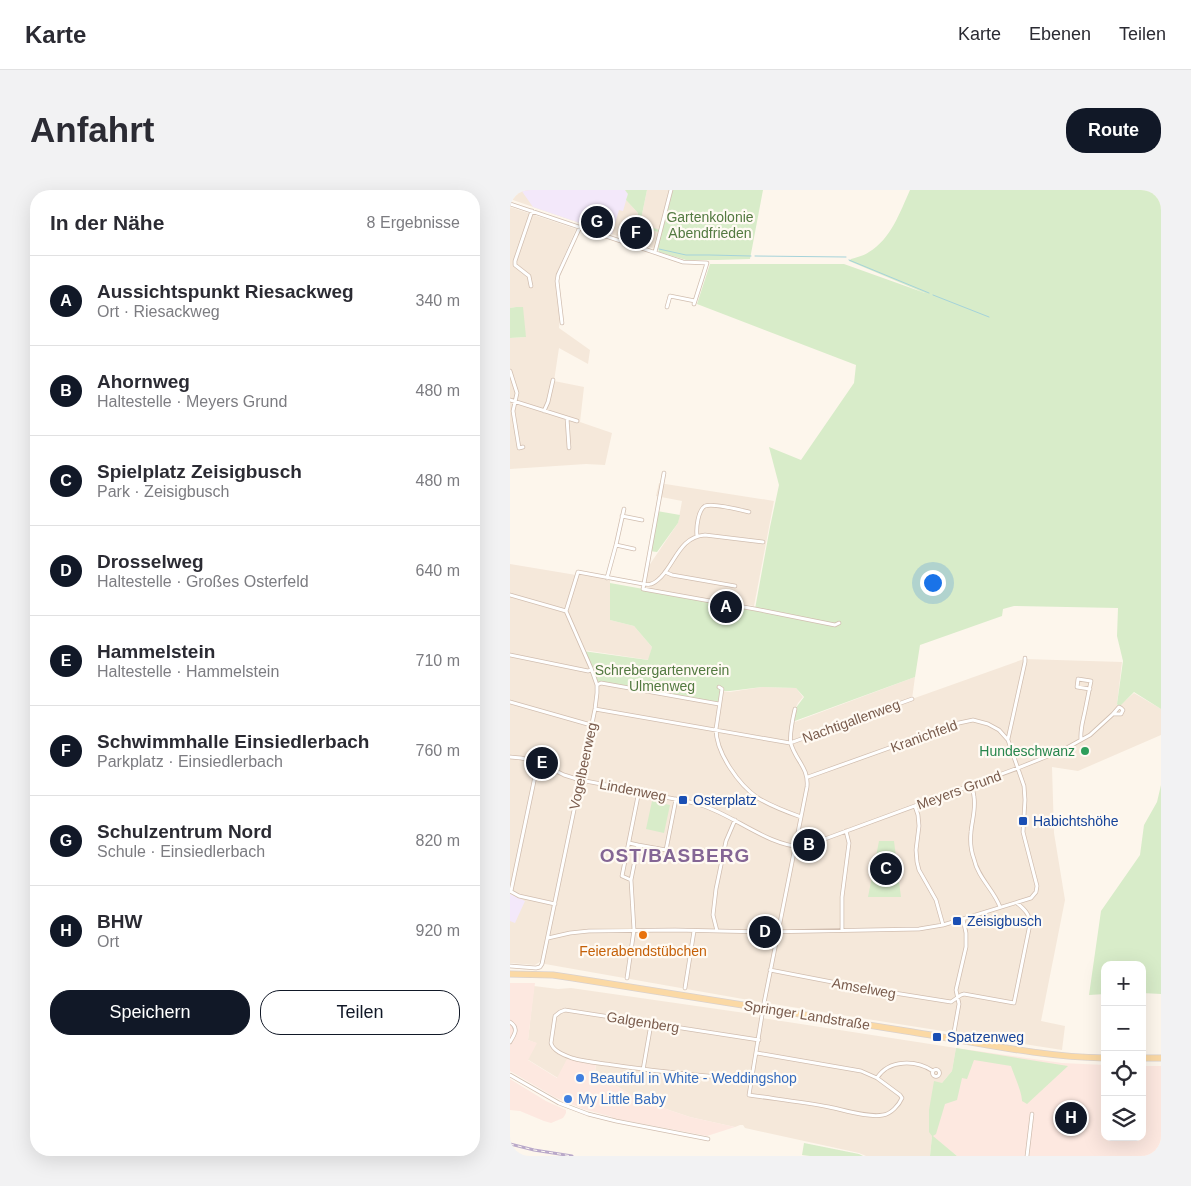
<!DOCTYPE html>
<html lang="de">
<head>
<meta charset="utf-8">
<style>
	body { margin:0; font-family:Arial,sans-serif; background:#f2f2f3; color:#2b2b33 }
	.controls { position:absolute; right:15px; bottom:15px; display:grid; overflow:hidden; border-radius:10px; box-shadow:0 5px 20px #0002 }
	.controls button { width:45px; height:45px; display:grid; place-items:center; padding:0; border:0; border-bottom:1px solid #e1e1e2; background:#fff; color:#2b2b33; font:25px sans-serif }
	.you { position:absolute; left:422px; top:392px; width:18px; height:18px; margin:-12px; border:4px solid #fff; border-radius:50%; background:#1a73e8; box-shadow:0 0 0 8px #1a73e833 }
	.badge { display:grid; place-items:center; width:32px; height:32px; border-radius:50%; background:#111827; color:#fff; font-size:16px; font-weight:700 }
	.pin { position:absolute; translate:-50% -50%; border:2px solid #fff; box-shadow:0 1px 5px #0006 }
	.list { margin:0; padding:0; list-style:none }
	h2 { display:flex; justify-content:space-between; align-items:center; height:65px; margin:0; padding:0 20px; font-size:21px }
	h2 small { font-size:16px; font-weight:400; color:#7c7c81 }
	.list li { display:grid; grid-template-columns:32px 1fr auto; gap:15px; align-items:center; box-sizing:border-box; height:90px; padding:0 20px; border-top:1px solid #e1e1e2 }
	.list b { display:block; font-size:19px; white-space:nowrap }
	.list p { margin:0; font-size:16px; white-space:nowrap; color:#7c7c81 }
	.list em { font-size:16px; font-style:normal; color:#7c7c81 }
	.actions { display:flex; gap:10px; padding:15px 20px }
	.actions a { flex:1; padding:11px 0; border:1px solid #111827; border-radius:20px; text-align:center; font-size:18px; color:#111827 }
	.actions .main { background:#111827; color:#fff }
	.icon { flex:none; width:28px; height:28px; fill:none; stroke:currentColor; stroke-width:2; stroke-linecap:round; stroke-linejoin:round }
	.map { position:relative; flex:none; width:651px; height:966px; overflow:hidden; border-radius:20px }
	header { display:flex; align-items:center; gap:30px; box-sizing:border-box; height:70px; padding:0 25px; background:#fff; border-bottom:1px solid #e1e1e2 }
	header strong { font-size:24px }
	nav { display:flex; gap:28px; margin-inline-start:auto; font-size:18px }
	.intro { display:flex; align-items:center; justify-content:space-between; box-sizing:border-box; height:120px; padding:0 30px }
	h1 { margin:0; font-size:35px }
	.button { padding:12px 22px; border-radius:20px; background:#111827; color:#fff; font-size:18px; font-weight:700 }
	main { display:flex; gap:30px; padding:0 30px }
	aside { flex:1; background:#fff; border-radius:20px; box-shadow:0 5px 20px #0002 }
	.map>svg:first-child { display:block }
	.residential { fill:#f5e8da }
	.commercial { fill:#fde8e0 }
	.education { fill:#f3e8fa }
	.green { fill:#d8ecc9 }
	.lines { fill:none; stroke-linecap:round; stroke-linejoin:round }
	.stream { stroke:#a5d3da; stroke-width:1 }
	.street-casing { stroke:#d1beb0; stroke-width:4.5 }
	.primary-casing { stroke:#dad1cd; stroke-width:7 }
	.street { stroke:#fff; stroke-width:3 }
	.primary { stroke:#fbd9a5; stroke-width:5.5 }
	.rail-casing { stroke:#b9a8c9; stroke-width:3 }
	.rail { stroke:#fffaf3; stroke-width:1; stroke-dasharray:4; stroke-linecap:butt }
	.leisure-dot { fill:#2e9e5b; stroke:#fffaf3; stroke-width:2 }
	.transit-dot { fill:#1a4fb4; stroke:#fffaf3; stroke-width:2 }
	.food-dot { fill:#e8710a; stroke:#fffaf3; stroke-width:2 }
	.shop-dot { fill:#3f7fe0; stroke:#fffaf3; stroke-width:2 }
	.labels { text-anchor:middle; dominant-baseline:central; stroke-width:4.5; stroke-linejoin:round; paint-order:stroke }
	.park-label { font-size:14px; fill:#537a41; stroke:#fffaf3 }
	.street-label { font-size:14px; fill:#7a5c4d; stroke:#fffaf3 }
	.leisure-label { font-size:14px; fill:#27864d; stroke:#fffaf3; text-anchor:end }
	.transit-label { font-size:14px; fill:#164399; stroke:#fffaf3; text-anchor:start }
	.food-label { font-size:14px; fill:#c56008; stroke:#fffaf3 }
	.shop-label { font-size:14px; fill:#366cbe; stroke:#fffaf3; text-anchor:start }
	.district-label { font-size:19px; font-weight:bold; letter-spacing:1px; fill:#846695; stroke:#fffaf3 }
</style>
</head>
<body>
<header>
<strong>Karte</strong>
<nav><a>Karte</a><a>Ebenen</a><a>Teilen</a></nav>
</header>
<div class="intro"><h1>Anfahrt</h1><a class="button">Route</a></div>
<main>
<aside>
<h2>In der Nähe<small>8 Ergebnisse</small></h2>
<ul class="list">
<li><span class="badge">A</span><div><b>Aussichtspunkt Riesackweg</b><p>Ort · Riesackweg</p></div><em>340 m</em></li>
<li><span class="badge">B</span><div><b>Ahornweg</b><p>Haltestelle · Meyers Grund</p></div><em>480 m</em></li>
<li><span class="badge">C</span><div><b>Spielplatz Zeisigbusch</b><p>Park · Zeisigbusch</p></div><em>480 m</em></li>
<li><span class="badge">D</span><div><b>Drosselweg</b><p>Haltestelle · Großes Osterfeld</p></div><em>640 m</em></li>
<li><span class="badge">E</span><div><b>Hammelstein</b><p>Haltestelle · Hammelstein</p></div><em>710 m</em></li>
<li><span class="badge">F</span><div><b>Schwimmhalle Einsiedlerbach</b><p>Parkplatz · Einsiedlerbach</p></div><em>760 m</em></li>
<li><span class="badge">G</span><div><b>Schulzentrum Nord</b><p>Schule · Einsiedlerbach</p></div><em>820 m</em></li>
<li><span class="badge">H</span><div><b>BHW</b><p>Ort</p></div><em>920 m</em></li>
</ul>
<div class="actions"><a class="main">Speichern</a><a>Teilen</a></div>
</aside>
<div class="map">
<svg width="651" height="966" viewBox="0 0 651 966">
	<rect width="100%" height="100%" fill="#fdf6ec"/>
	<!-- residential -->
	<path class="residential" d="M0 0H115L118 4 116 10 128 23 126 34 150 43 145 59 0 9Z
		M137 0H161L150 41 130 34Z
		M0 17 66 39 48 80 45 89 50 125 49 138 80 160 78 174 49 158 44 191 74 197 70 232 102 243 95 275 76 274 0 279V148L16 147 6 117 0 118Z
		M149 293 264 311 244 416 134 399 136 380 168 333 172 311 146 306Z
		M0 374 66 385 73 384 100 390V430L124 436 142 457 139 470 73 460 86 494 209 514 212 501 220 502 252 497 286 498 293 507 288 513 285 519 282 533 405 487 402 509 514 469 612 472 607 514 608 517 624 503 651 519V545L568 581 542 577 544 643 555 710 531 831 555 836 552 860 250 812 35 774 30 772 25 775 0 773Z
		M24 796 48 799 61 798 242 824 245 827 446 858 442 881 432 893 422 946 420 966H356L349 963 235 938 233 935H230L225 937 180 927 132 911 103 894 101 896 84 888 86 875 57 870 48 888 17 869 26 853 18 850Z"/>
	<!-- commercial -->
	<path class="commercial" d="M0 793H25L18 850 27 853 18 870 47 888 57 869 86 875 84 888 101 896 103 894 132 911 180 927 225 937 197 946 102 928V927L73 919 46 908 0 881Z
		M446 858 552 873 595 875V947H632V876H651V966H447L422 946 432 893 442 881Z
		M0 889 36 911 56 920V923L55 925 53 928 41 933 34 931 10 921 0 920Z"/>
	<!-- education -->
	<path class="education" d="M11 0H115L118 4 113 21 109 20 102 44 23 17Z
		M0 704 15 711 5 733 0 731Z"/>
	<!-- green -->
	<path class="green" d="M115 0H137L130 34 150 40 161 0H253L240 69 207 70H176L149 62 147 53 150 43 126 34 128 23 116 10 118 4Z
		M400 0H651V519L624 502 609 517 607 514 613 471 607 446 608 418 504 416 493 419 492 426 410 455 405 487 282 532 285 519 294 507 286 498 252 497 220 501H212L209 514 91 493 87 495 73 461 138 470 142 457 124 436 100 430V393L245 419 260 337 269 295 259 257 291 270 344 193 346 175 187 114 200 74H334L415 103 339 71 341 69C347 67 354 66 359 62 381 49 390 22 400 0Z
		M6 117H13L16 147 0 148V118Z
		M147 321 170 325 168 333 147 362 139 361Z
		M651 595V804L632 803V775H595V804L579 805 591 721 630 665 634 635 647 612Z
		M142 611 160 615 154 643 136 639Z
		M369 651H384L391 707H358Z
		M446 858 558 876 517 914 512 911C512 902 504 885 501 876L464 870 457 889 452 888 447 910 435 914 426 944 423 946 447 966H420L422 946 419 942V920L424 891 432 893 442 881Z
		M294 953 349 964 353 966H300L292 965Z"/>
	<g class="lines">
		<!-- stream -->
		<path class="stream" d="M149 59 176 65H200L241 66
			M245 66 336 67
			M339 70 419 103
			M423 105 479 127"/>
		<!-- street casing -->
		<g class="street-casing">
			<path id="street" d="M0 14 173 72 197 73 184 114
				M145 62 161 0
				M21 96 19 86 5 75V71L22 21
				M157 117 160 106 185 111
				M52 133 47 91 48 85 70 37
				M0 181 7 203 3 221 9 258 13 257
				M0 210 67 231
				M34 221 38 212 43 190
				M57 228 59 258
				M154 283 133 399 245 419 325 435 329 433
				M112 326 132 330
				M187 346C186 338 188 320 195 316 202 313 231 320 239 322
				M106 355 124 359
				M155 382 162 385 225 396
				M97 388 106 355 114 319
				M0 405 56 421
				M0 465 78 481 81 480
				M87 495 91 493 209 514
				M209 497 212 499 206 539C206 563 229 595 248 608 261 616 277 622 291 627
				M0 512 81 535
				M85 519 280 553 402 509
				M498 549 515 472V468
				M571 550C570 539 573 531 575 521 577 511 579 501 581 491L568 489 567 497 580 499
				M0 567 11 568 28 572 54 585 70 590C97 595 123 600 149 606 164 609 180 611 194 616 226 627 259 656 293 657L508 578 553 560 580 545 603 524H611L613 520 611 518 609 517 603 524
				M461 595C462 599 464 603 464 607 466 619 462 630 461 642 460 651 461 661 464 669 468 688 484 700 490 717
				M405 616 408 625 409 636 406 660 407 672 409 680 426 710 433 735
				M128 655 156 660 166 609
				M121 690 112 686 129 601
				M0 701 9 706 45 714
				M1 701 28 572
				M332 740V707L339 653 336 641
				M207 741 203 725 206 699 216 651 225 630
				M38 748 60 743 79 741 165 740 255 742 409 739 433 735 521 708 526 702 527 696 513 642 515 610 514 596 498 550 489 540 478 534 463 530 449 533 298 587
				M0 776 26 778 30 777 32 774 85 519 87 503V495L81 478 56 421 68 382 133 394C134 394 140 395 141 394 145 393 148 390 151 387 166 371 170 347 195 345L253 352
				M260 780 353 798 441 812 451 805 454 804 504 813 520 734C520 724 514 719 507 713
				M117 788 124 740 121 690 128 655 119 653
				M175 798 184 741
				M0 832C9 838 5 844 0 852
				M443 848 449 814 446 800 456 757V743L453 729
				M247 863 351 881 367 888 390 905 392 908C389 915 381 924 373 925 359 928 334 920 319 917 293 912 266 909 239 905L254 813 297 597C299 578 286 571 281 554 279 547 283 527 285 519
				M422.5 883a3.5 3.5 0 1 1 7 0a3.5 3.5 0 1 1-7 0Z
				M133 880 141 834
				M0 885 49 913 78 924 106 931 198 949
				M367 888C379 869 406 870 423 881
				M241 890C195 886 149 882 103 875 90 873 75 872 62 868 54 865 43 861 41 853L45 826 50 822 55 820 249 850
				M517 966 522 924"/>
		</g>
		<!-- primary casing -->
		<g class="primary-casing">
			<path id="primary" d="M0 784 43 785 63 788C174 805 285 823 396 841 462 851 528 867 595 868
				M632 868H651"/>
		</g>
		<!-- street -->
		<use href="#street" class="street"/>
		<!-- primary -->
		<use href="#primary" class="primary"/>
		<!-- rail casing -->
		<g class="rail-casing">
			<path id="rail" d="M0 954 24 960 62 966"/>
		</g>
		<!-- rail -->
		<use href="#rail" class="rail"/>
	</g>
	<!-- markers -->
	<circle class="leisure-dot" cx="575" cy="561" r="5"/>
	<g class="transit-dot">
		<rect x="168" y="605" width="10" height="10" rx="2.5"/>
		<rect x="508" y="626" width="10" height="10" rx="2.5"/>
		<rect x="442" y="726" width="10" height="10" rx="2.5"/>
		<rect x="422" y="842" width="10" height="10" rx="2.5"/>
	</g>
	<circle class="food-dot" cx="133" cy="745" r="5"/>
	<g class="shop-dot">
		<circle cx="70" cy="888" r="5"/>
		<circle cx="58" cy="909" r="5"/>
	</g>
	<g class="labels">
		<!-- park labels -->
		<g class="park-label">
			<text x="200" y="27">Gartenkolonie<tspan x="200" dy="16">Abendfrieden</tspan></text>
			<text x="152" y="480">Schrebergartenverein<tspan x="152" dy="16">Ulmenweg</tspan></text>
		</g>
		<!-- street labels -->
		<g class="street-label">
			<text transform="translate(341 531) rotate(-20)">Nachtigallenweg</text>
			<text transform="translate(414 546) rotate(-20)">Kranichfeld</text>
			<text transform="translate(73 576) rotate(-78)">Vogelbeerweg</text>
			<text transform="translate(123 600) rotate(11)">Lindenweg</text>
			<text transform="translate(449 600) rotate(-20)">Meyers Grund</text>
			<text transform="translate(354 798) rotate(10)">Amselweg</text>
			<text transform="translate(297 825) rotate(9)">Springer Landstraße</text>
			<text transform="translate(133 832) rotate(9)">Galgenberg</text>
		</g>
		<!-- leisure labels -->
		<g class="leisure-label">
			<text x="565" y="561">Hundeschwanz</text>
		</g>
		<!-- transit labels -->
		<g class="transit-label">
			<text x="183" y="610">Osterplatz</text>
			<text x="523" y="631">Habichtshöhe</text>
			<text x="457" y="731">Zeisigbusch</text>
			<text x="437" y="847">Spatzenweg</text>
		</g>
		<!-- food labels -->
		<g class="food-label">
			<text x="133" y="761">Feierabendstübchen</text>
		</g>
		<!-- shop labels -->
		<g class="shop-label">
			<text x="80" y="888">Beautiful in White - Weddingshop</text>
			<text x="68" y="909">My Little Baby</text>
		</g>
		<!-- district labels -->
		<g class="district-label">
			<text x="165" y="665">OST/BASBERG</text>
		</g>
	</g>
</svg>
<div class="controls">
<button>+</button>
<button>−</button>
<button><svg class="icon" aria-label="locate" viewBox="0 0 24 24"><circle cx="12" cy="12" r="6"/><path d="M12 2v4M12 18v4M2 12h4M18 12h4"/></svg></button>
<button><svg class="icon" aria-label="layers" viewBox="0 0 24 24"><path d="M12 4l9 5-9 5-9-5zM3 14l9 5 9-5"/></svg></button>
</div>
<div class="you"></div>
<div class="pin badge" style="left:216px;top:417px">A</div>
<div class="pin badge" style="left:299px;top:655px">B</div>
<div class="pin badge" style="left:376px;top:679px">C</div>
<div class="pin badge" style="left:255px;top:742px">D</div>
<div class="pin badge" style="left:32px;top:573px">E</div>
<div class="pin badge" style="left:126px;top:43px">F</div>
<div class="pin badge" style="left:87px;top:32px">G</div>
<div class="pin badge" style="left:561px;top:928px">H</div>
</div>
</main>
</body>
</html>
